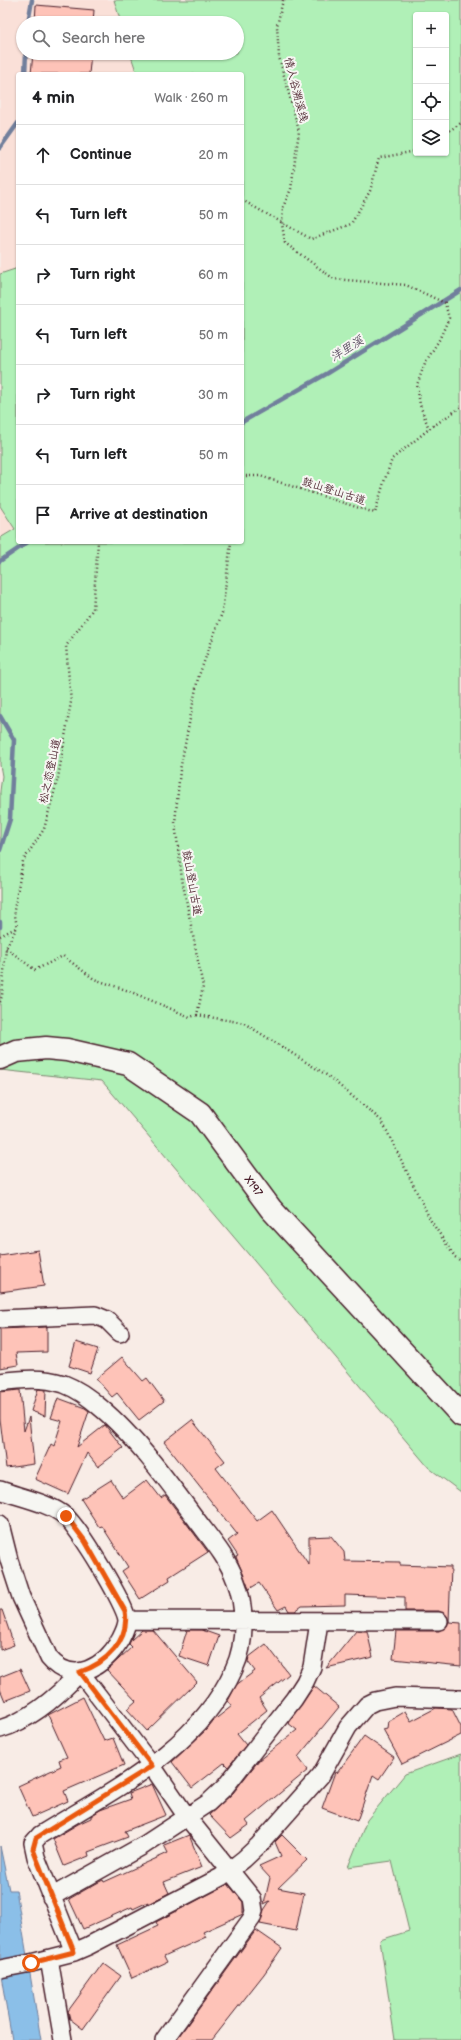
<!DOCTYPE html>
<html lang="en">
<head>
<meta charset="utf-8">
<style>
	body { margin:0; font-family:"Balsamiq Sans","LXGW WenKai TC",sans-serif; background:#f6f6f6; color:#202124 }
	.controls { position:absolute; right:12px; top:12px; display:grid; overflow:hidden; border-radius:4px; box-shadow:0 1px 3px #0004 }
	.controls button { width:36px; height:36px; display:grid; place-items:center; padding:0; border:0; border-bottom:1px solid #e0e0e0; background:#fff; color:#202124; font:20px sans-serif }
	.stop { position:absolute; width:12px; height:12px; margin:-9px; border:3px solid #ea580c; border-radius:50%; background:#fff }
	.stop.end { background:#ea580c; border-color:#fff; box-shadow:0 1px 4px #0008 }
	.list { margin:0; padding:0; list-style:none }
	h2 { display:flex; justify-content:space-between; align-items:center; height:52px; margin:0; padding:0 16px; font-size:17px }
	h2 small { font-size:13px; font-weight:400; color:#757577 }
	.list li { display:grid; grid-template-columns:26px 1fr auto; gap:12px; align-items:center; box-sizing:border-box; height:60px; padding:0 16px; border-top:1px solid #e0e0e0 }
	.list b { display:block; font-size:15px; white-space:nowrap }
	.list em { font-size:13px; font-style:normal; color:#757577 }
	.icon { flex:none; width:22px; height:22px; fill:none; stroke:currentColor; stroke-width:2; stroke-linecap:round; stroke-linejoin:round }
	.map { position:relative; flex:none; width:461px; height:2040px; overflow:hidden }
	.search { position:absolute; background:#fff; box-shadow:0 1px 3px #0004; left:16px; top:16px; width:228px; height:44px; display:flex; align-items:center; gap:10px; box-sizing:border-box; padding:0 14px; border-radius:22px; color:#757577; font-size:15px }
	.panel { position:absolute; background:#fff; box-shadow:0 1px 3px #0004; left:16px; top:72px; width:228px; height:472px; border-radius:4px }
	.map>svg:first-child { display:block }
	.built { fill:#fae0d8 }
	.green { fill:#b0f0b7; stroke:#7d8871; fill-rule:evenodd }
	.water { fill:#8bbfe8; stroke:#717f9c }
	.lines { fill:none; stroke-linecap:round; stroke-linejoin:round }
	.stream { stroke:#717f9c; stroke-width:4.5 }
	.building { fill:#fec3b8; stroke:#4a1f2b }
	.minor-casing { stroke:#4a1f2b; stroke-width:20 }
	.secondary-casing { stroke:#4a1f2b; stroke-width:25 }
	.path { stroke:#4a1f2b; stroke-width:2.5; stroke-dasharray:1 3; stroke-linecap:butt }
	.minor { stroke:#f6f6f2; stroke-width:17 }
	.secondary { stroke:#f6f6f2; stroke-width:22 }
	.minor-bridge-casing { stroke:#4a1f2b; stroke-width:20; stroke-linecap:butt }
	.minor-bridge { stroke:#f6f6f2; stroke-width:17 }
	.route { stroke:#ea580c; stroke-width:5 }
	.labels { text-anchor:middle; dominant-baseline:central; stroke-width:4; stroke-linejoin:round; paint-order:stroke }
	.street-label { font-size:11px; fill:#4a1f2b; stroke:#f6f6f2 }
	.water-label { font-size:12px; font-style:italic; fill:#5e4f64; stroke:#f6f6f2 }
</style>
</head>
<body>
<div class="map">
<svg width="461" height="2040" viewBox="0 0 461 2040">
	<rect width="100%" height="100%" fill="#f8ece6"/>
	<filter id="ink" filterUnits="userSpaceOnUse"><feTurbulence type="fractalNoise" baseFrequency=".025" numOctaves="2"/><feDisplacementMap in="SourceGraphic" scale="8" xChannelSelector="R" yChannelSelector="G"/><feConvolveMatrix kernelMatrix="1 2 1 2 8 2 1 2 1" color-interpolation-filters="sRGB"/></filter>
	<g filter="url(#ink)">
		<!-- built -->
		<path class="built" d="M0 0H114L121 23H23V53H130L137 74H18V268L0 274Z
			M0 506 15 529 0 538Z"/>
		<!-- green -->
		<path class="green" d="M114 0H461V1492L429 1468 102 1081 0 1070V791L2 776 0 765V538L15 529 0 506V274L18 268V542H242V74H137L130 53H237V23H121ZM416 15H446V153H416Z
			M461 1754V2040H395L380 1940 409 1931 392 1861 348 1867 367 1820 405 1774Z"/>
		<!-- water -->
		<path class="water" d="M0 1846 9 1890H16L41 2040H12L0 1970Z"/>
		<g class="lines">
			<!-- stream -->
			<path class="stream" d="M28 23 32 0
				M25 74 26 53
				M0 148 18 123
				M242 422 328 373 461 290
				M0 561 28 542
				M0 716 14 740 10 819 0 850
				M0 922V927"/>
		</g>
		<!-- building -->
		<path class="building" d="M36 5 94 10 93 23H35Z
			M33 53H91L89 74H31Z
			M38 1250 44 1286 0 1292V1256Z
			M47 1327V1352L16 1353 18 1365 0 1368V1329Z
			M76 1342 98 1349 90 1373 69 1366Z
			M122 1357 143 1381 147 1378 164 1401 139 1420 117 1393 112 1397 96 1379Z
			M38 1389 46 1390 45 1416 31 1411Z
			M20 1390 24 1431 29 1417 34 1464 6 1468 0 1419V1392Z
			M58 1398 85 1408 89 1411 77 1447 105 1425 123 1448 98 1467 87 1453 68 1494 35 1479 51 1444 54 1446 62 1421 51 1418Z
			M192 1420 225 1461 216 1468 257 1521 272 1510 309 1565V1537L331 1536 344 1552 345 1561 400 1562V1565L451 1567 449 1622 461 1623V1666L393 1659 396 1631H439L447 1626 449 1621 447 1616 439 1611H405V1597L345 1595V1605L302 1606 295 1611H289L286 1606 278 1610 259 1583 249 1589 236 1557 238 1556 228 1541 237 1534 164 1442Z
			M111 1480 123 1498 147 1480 161 1498 165 1495 208 1552 169 1577 170 1580 140 1599 122 1571 128 1567 102 1526 99 1527 81 1499Z
			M0 1610H2L14 1645 0 1650Z
			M142 1630H153L197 1682 147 1731 127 1709 136 1701 107 1670 132 1647 129 1644 131 1640Z
			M187 1630H202L219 1636 209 1666 179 1656Z
			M356 1631H367L373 1657 326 1668Z
			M266 1644 289 1674 259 1698 267 1710 237 1734 246 1745 228 1767 224 1763 192 1788 172 1762 206 1730 213 1721 232 1706 228 1701 236 1685 255 1671 248 1662 249 1657Z
			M20 1669 30 1691 5 1701 0 1689V1677Z
			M314 1686 339 1707 298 1757 308 1770 246 1821 249 1825 231 1838 209 1815 233 1793 259 1760 297 1730 288 1723Z
			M83 1697 104 1741 113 1738 124 1765 64 1791 68 1801 32 1817 18 1786 61 1766 59 1760 67 1757 48 1715Z
			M436 1708 452 1709 461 1727V1735L402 1764 383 1729 387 1728 388 1721 405 1711 411 1721Z
			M364 1736 394 1757 379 1779 373 1775 357 1821 322 1808 335 1772 337 1773Z
			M152 1784 166 1815 125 1831 128 1837 88 1852 89 1856 64 1866 53 1839 78 1824 91 1818V1816L100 1810 131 1799 129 1793Z
			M189 1835 202 1867 164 1882 169 1893 148 1904V1902L133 1909 132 1907 83 1929 69 1899 97 1883 103 1880 104 1882 168 1853 164 1845Z
			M282 1835 307 1860 278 1888 304 1893 296 1931 260 1924 264 1910 270 1901 264 1904 270 1878 259 1866 281 1856 275 1842Z
			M228 1884 243 1902V1914L203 1932 206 1937 164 1956 167 1962 132 1978 117 1945 158 1926 156 1922Z
			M256 1930 282 1948 264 1974 212 2040H176Z
			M103 1963 121 1976 83 2029 70 2019 68 2011Z"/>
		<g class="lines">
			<!-- minor casing -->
			<g class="minor-casing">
				<path id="minor" d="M0 1319 95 1315 107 1320 120 1333
					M0 1382C22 1379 42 1377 64 1384 77 1389 91 1399 101 1408 135 1436 170 1484 196 1519 210 1538 227 1557 235 1579 246 1605 246 1644 234 1669 198 1750 111 1791 40 1835L33 1843 36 1857 74 1952
					M0 1490C19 1497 50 1503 65 1516 78 1526 126 1605 127 1620 127 1627 123 1634 120 1640 105 1666 73 1687 49 1658L21 1597 9 1560 0 1524
					M127 1620 439 1621
					M0 1729C31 1720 58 1696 80 1672L152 1766 187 1817 252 1898 254 1911 252 1918 164 2040
					M51 1897 144 1845 208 1803 225 1787 294 1699 305 1682 312 1667 319 1622
					M49 1959 63 2040
					M31 1963 74 1952 88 1946 221 1877 244 1859 259 1845 321 1775 348 1727 367 1705 375 1701 395 1697 461 1699"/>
			</g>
			<!-- secondary casing -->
			<g class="secondary-casing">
				<g id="secondary">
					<path id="s1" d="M0 1058 16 1051 46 1048 67 1050 128 1064 200 1113 271 1209 461 1415"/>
				</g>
			</g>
			<!-- path -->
			<path class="path" d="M283 0 277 26 279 57 299 131 291 189 283 207 282 224 285 243 334 279 406 285 445 303 449 318 439 340 425 363 417 385 420 405 429 429
				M446 133 461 123
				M242 200 311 239 351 224 370 191 379 158 416 151
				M242 476H260L375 513 384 482 392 459 429 429 461 407
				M0 936 16 928
				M6 948 35 970 63 956 94 979 129 991 190 1017 197 1015 203 987 182 879 175 823 180 770 198 678 222 613 231 542
				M0 1002 2 996 6 948 17 927 14 910 23 861 44 829 58 778 71 702 66 646 93 609 98 542
				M197 1015 244 1023 328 1076 382 1121 431 1221 455 1257 461 1261"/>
			<!-- minor -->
			<use href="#minor" class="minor"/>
			<!-- secondary -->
			<use href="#secondary" class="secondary"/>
			<!-- minor-bridge casing -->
			<g class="minor-bridge-casing">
				<path id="minor-bridge" d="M0 1969 31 1963"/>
			</g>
			<!-- minor-bridge -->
			<use href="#minor-bridge" class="minor-bridge"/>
		</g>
	</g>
	<g class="lines" filter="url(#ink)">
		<!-- route -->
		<path class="route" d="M31 1963 74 1952 36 1857 33 1849 36 1838 152 1766 80 1672C106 1663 130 1641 125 1611L85 1541 66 1516"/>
	</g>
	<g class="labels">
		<!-- street labels -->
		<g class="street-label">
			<text transform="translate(296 90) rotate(76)">情人谷溯溪线</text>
			<text transform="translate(334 491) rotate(18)">鼓山登山古道</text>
			<text transform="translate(50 771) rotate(-78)">松之恋登山道</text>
			<text transform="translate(192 883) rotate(80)">鼓山登山古道</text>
			<text stroke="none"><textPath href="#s1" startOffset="309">X197</textPath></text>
		</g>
		<!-- water labels -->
		<g class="water-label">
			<text transform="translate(347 349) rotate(-32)">洋里溪</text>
		</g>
	</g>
</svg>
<div class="controls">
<button>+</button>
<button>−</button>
<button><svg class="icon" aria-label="locate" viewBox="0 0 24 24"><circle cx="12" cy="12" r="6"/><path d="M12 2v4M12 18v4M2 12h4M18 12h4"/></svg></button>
<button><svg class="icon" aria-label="layers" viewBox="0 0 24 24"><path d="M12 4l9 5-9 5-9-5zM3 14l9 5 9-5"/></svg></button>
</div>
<div class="stop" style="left:31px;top:1963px"></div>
<div class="stop end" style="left:66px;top:1516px"></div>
<div class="search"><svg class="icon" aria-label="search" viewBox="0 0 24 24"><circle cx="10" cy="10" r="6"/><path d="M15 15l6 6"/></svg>Search here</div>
<section class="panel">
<h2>4 min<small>Walk · 260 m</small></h2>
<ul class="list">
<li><svg class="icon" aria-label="ahead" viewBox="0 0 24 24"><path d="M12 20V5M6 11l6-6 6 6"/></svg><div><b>Continue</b></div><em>20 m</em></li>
<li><svg class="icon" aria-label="left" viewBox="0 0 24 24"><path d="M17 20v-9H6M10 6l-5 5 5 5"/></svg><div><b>Turn left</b></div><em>50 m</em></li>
<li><svg class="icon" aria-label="right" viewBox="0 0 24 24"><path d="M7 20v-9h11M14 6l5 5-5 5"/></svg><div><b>Turn right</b></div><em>60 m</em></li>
<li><svg class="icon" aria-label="left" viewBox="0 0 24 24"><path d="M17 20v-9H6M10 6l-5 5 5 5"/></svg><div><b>Turn left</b></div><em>50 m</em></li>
<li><svg class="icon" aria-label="right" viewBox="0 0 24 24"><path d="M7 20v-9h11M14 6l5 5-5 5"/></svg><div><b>Turn right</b></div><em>30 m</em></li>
<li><svg class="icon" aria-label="left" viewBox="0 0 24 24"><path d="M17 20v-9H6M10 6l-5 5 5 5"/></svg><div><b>Turn left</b></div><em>50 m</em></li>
<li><svg class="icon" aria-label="arrive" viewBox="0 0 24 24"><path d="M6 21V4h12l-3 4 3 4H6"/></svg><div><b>Arrive at destination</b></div></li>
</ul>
</section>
</div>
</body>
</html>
